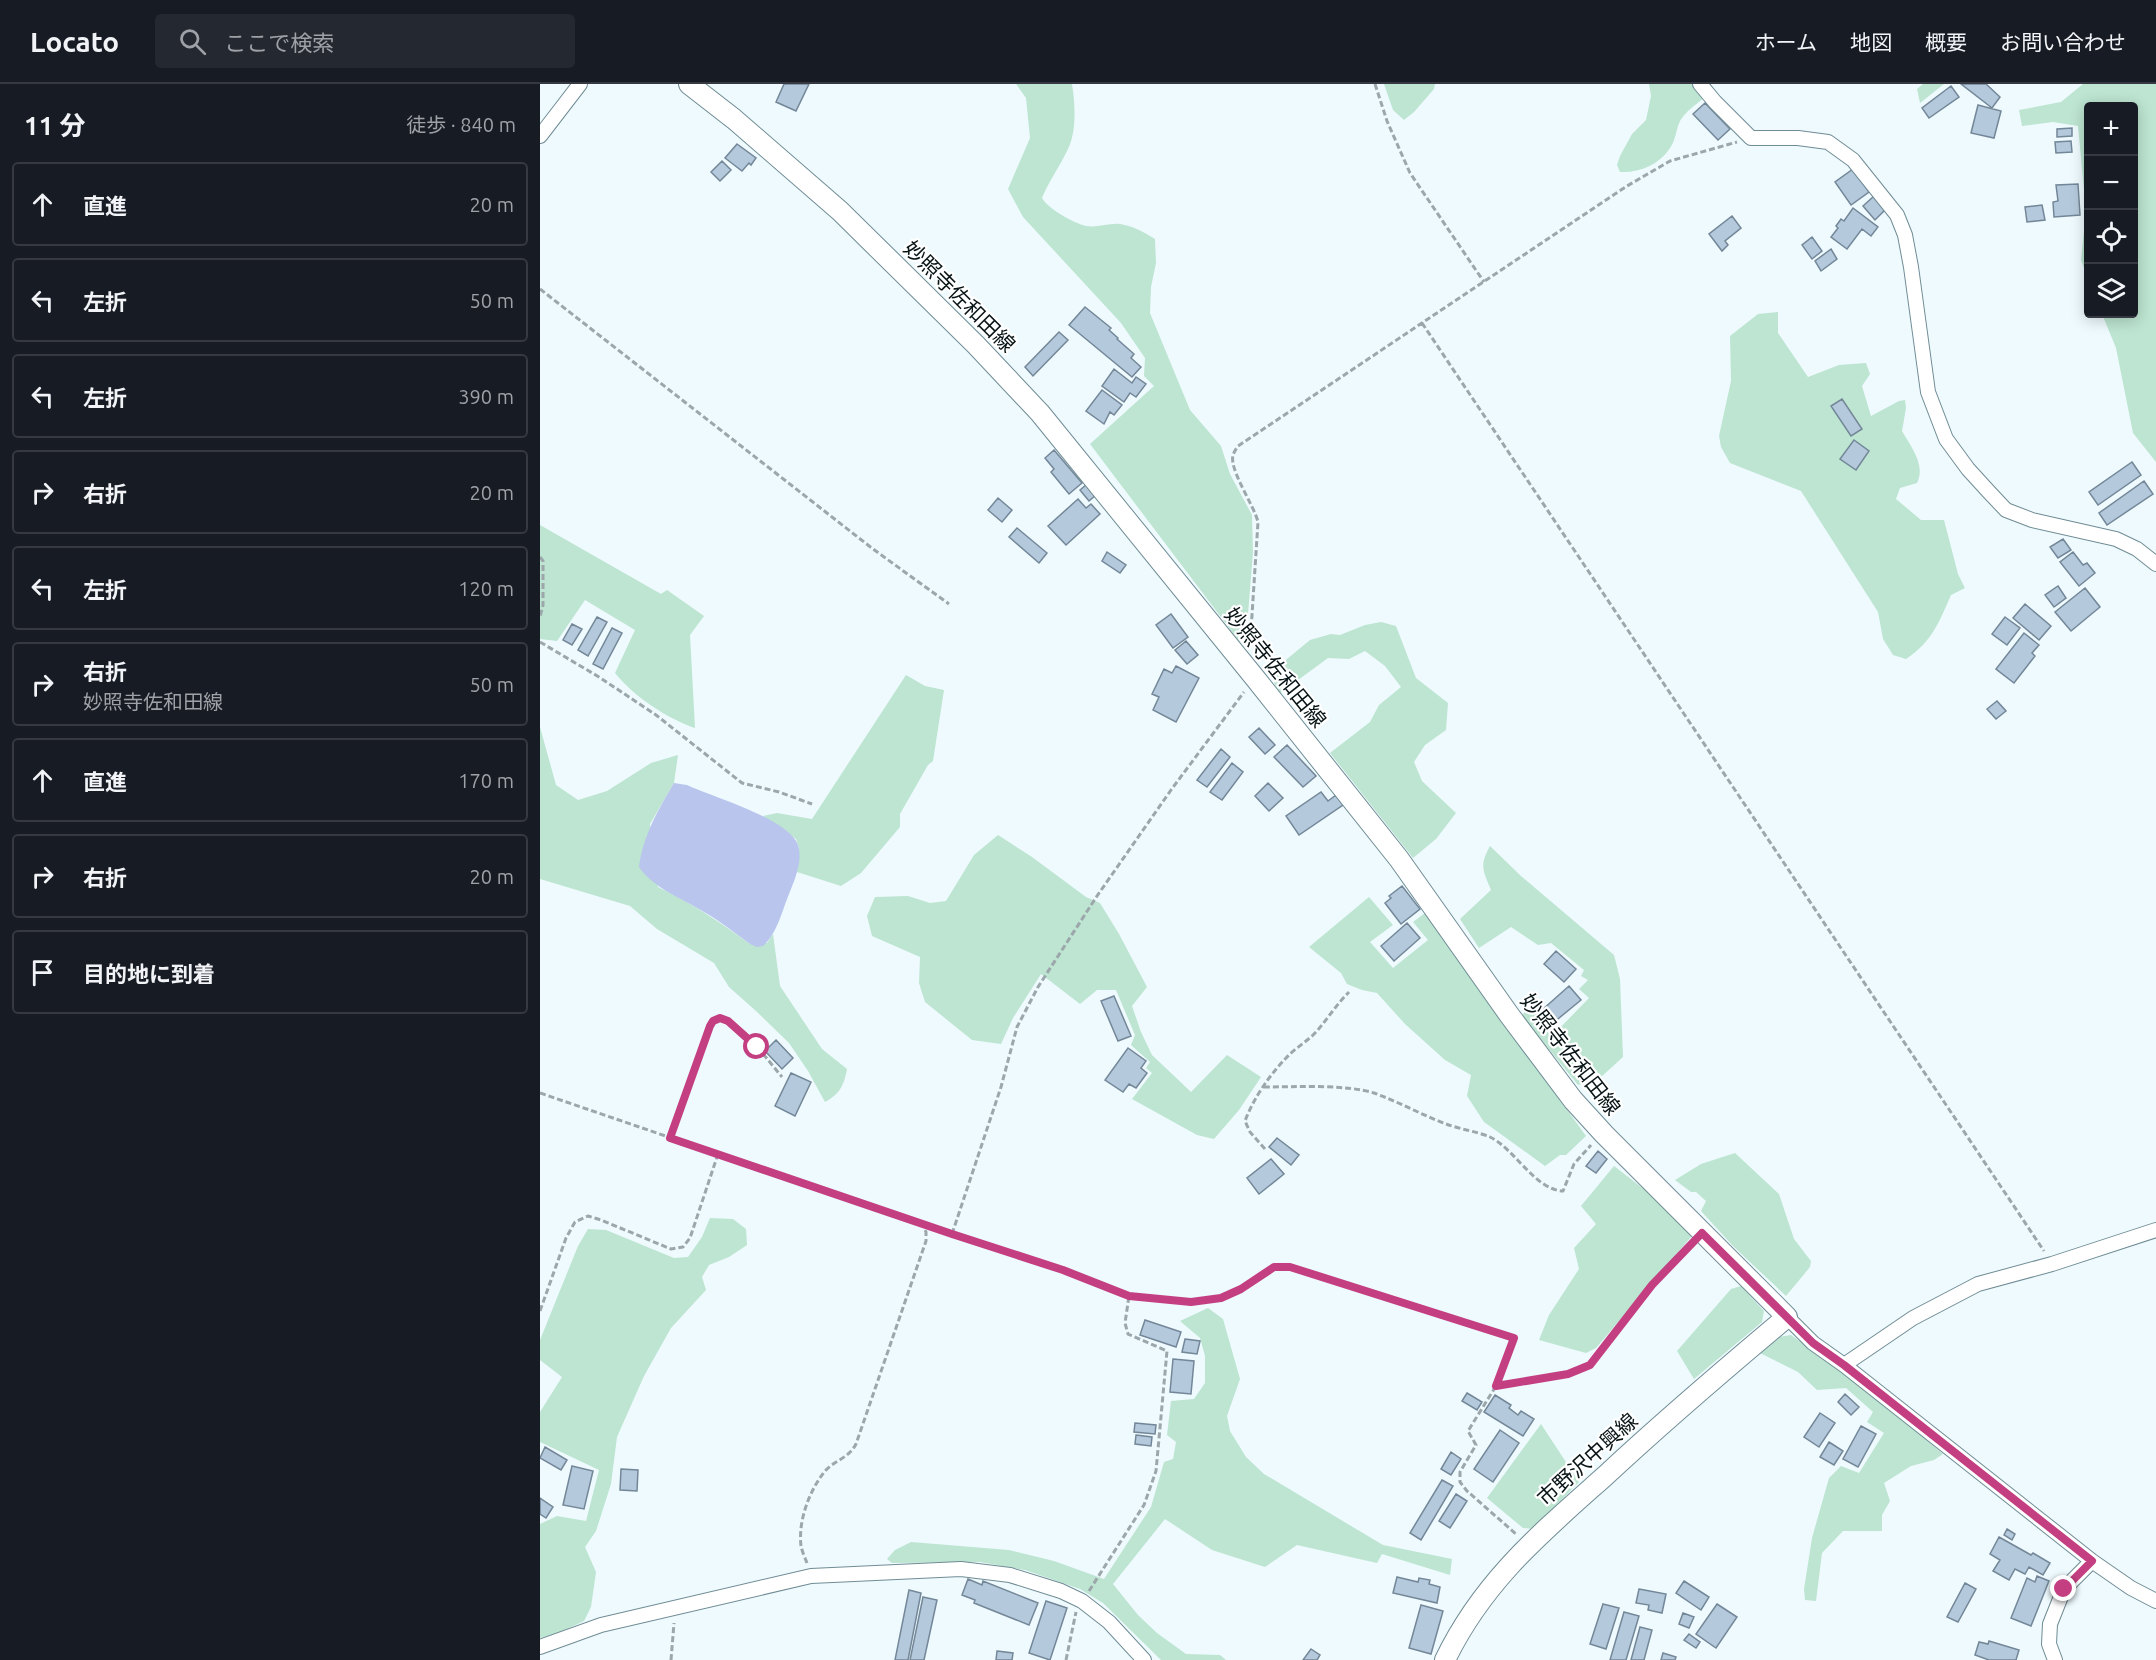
<!DOCTYPE html>
<html lang="ja">
<head>
<meta charset="utf-8">
<style>
	body { margin:0; font-family:Ubuntu,"Noto Sans JP",sans-serif; background:#242831; color:#f1f3f6 }
	.controls { position:absolute; right:18px; top:18px; display:grid; overflow:hidden; border-radius:6px; box-shadow:0 3px 15px #0003 }
	.controls button { width:54px; height:54px; display:grid; place-items:center; padding:0; border:0; border-bottom:2px solid #363941; background:#171b24; color:#f1f3f6; font:30px sans-serif }
	.stop { position:absolute; width:18px; height:18px; margin:-14px; border:4px solid #c33f82; border-radius:50%; background:#fff }
	.stop.end { background:#c33f82; border-color:#fff; box-shadow:0 2px 6px #0008 }
	.list { margin:0; padding:0; list-style:none }
	h2 { display:flex; justify-content:space-between; align-items:center; height:78px; margin:0; padding:0 24px; font-size:26px }
	h2 small { font-size:20px; font-weight:400; color:#9ea1a6 }
	.list li { display:grid; grid-template-columns:39px 1fr auto; gap:18px; align-items:center; box-sizing:border-box; height:84px; margin:0 12px 12px; padding:0 12px; border:2px solid #363941; border-radius:6px }
	.list b { display:block; font-size:22px; white-space:nowrap }
	.list p { margin:0; font-size:20px; white-space:nowrap; color:#9ea1a6 }
	.list em { font-size:20px; font-style:normal; color:#9ea1a6 }
	.icon { flex:none; width:33px; height:33px; fill:none; stroke:currentColor; stroke-width:2; stroke-linecap:round; stroke-linejoin:round }
	.map { position:relative; flex:none; width:1616px; height:1576px; overflow:hidden }
	header { display:flex; align-items:center; gap:36px; box-sizing:border-box; height:84px; padding:0 30px; background:#171b24; border-bottom:2px solid #363941 }
	header strong { font-size:28px }
	nav { display:flex; gap:33px; margin-inline-start:auto; font-size:21px }
	.search { width:420px; height:54px; background:#242831; display:flex; align-items:center; gap:15px; box-sizing:border-box; padding:0 21px; border-radius:6px; color:#9ea1a6; font-size:22px }
	main { display:flex }
	aside { flex:1; background:#171b24 }
	.map>svg:first-child { display:block }
	.green { fill:#bde5d1 }
	.water { fill:#b9c5ed }
	.building { fill:#b4c9db; stroke:#738798; stroke-width:1.5 }
	.lines { fill:none; stroke-linecap:round; stroke-linejoin:round }
	.minor-casing { stroke:#708c95; stroke-width:16 }
	.secondary-casing { stroke:#708c95; stroke-width:22 }
	.path { stroke:#9ba7ab; stroke-width:3; stroke-dasharray:6 3; stroke-linecap:butt }
	.minor { stroke:#fff; stroke-width:14 }
	.secondary { stroke:#fff; stroke-width:20 }
	.route { stroke:#c33f82; stroke-width:8 }
	.labels { text-anchor:middle; dominant-baseline:central; stroke-width:4.5; stroke-linejoin:round; paint-order:stroke }
	.street-label { font-size:21px; fill:#091417; stroke:#fff }
</style>
</head>
<body>
<header>
<strong>Locato</strong>
<div class="search"><svg class="icon" aria-label="search" viewBox="0 0 24 24"><circle cx="10" cy="10" r="6"/><path d="M15 15l6 6"/></svg>ここで検索</div>
<nav><a>ホーム</a><a>地図</a><a>概要</a><a>お問い合わせ</a></nav>
</header>
<main>
<aside>
<h2>11 分<small>徒歩 · 840 m</small></h2>
<ul class="list">
<li><svg class="icon" aria-label="ahead" viewBox="0 0 24 24"><path d="M12 20V5M6 11l6-6 6 6"/></svg><div><b>直進</b></div><em>20 m</em></li>
<li><svg class="icon" aria-label="left" viewBox="0 0 24 24"><path d="M17 20v-9H6M10 6l-5 5 5 5"/></svg><div><b>左折</b></div><em>50 m</em></li>
<li><svg class="icon" aria-label="left" viewBox="0 0 24 24"><path d="M17 20v-9H6M10 6l-5 5 5 5"/></svg><div><b>左折</b></div><em>390 m</em></li>
<li><svg class="icon" aria-label="right" viewBox="0 0 24 24"><path d="M7 20v-9h11M14 6l5 5-5 5"/></svg><div><b>右折</b></div><em>20 m</em></li>
<li><svg class="icon" aria-label="left" viewBox="0 0 24 24"><path d="M17 20v-9H6M10 6l-5 5 5 5"/></svg><div><b>左折</b></div><em>120 m</em></li>
<li><svg class="icon" aria-label="right" viewBox="0 0 24 24"><path d="M7 20v-9h11M14 6l5 5-5 5"/></svg><div><b>右折</b><p>妙照寺佐和田線</p></div><em>50 m</em></li>
<li><svg class="icon" aria-label="ahead" viewBox="0 0 24 24"><path d="M12 20V5M6 11l6-6 6 6"/></svg><div><b>直進</b></div><em>170 m</em></li>
<li><svg class="icon" aria-label="right" viewBox="0 0 24 24"><path d="M7 20v-9h11M14 6l5 5-5 5"/></svg><div><b>右折</b></div><em>20 m</em></li>
<li><svg class="icon" aria-label="arrive" viewBox="0 0 24 24"><path d="M6 21V4h12l-3 4 3 4H6"/></svg><div><b>目的地に到着</b></div></li>
</ul>
</aside>
<div class="map">
<svg width="1616" height="1576" viewBox="0 0 1616 1576">
	<rect width="100%" height="100%" fill="#eefafe"/>
	<!-- green -->
	<path class="green" d="M476 0H532C535 19 537 47 528 65 520 82 509 97 502 114 508 125 534 139 546 142 557 144 569 139 580 140 593 142 604 148 615 155L616 179 611 203 610 229 650 326 681 362 690 390 712 431 713 468 708 530 704 554 699 557 550 360 614 302 604 292 605 274 581 239 483 133 468 105 490 54 486 14Z
		M844 0H895L894 5 874 28 864 36 853 26Z
		M1109 0H1153L1164 14C1155 21 1146 27 1140 37 1136 45 1136 56 1130 64 1119 81 1099 89 1080 88L1077 81 1080 72 1092 50 1106 36 1111 12Z
		M1383 0H1404L1380 19 1377 5Z
		M1543 0H1616V378L1593 349 1576 264 1562 230H1594V22H1548V194L1541 176 1546 127 1538 42 1513 38 1482 42 1479 26 1521 18Z
		M1238 228V249L1268 293 1299 281 1326 279 1330 290 1322 302 1331 332 1359 317 1365 316 1366 324 1362 347C1371 363 1386 381 1377 399L1360 404 1356 415 1381 436H1404L1418 490 1425 504 1411 511C1399 538 1392 558 1366 575L1353 571 1343 555 1338 528 1261 407 1190 379 1181 363 1179 352 1191 297 1190 252 1218 230Z
		M0 441 121 510 127 506 164 532 150 551 155 644C128 635 93 612 75 589L95 546 45 516 17 557 0 555Z
		M841 538 856 542 876 594 908 619 906 646 885 661 874 678 882 697 916 729 896 755 873 774 790 669 830 638 839 621 861 603 845 582 825 567 809 575 788 574 739 610 730 589 770 556 791 550 800 551 825 541Z
		M366 591 385 602 404 606 393 677 388 681 360 730V743L321 789 301 802 257 788 259 764 256 755 223 732 237 729 272 735Z
		M0 643 16 701 38 716 67 707 111 679 138 671 134 699 110 740 118 803C152 819 181 839 210 860L227 859 233 850 240 902 282 965 307 985C304 1001 300 1010 285 1018L268 987 249 959 216 927 189 903 174 879 117 845 90 822 0 795Z
		M458 751 492 773 546 813 560 819 579 850 607 903 592 922 601 948 612 971 651 1008 687 971 721 993 699 1026 674 1055 657 1051 592 1015 612 989 606 984 610 978 591 961 595 951 576 906H557L540 920 501 890 473 934 461 960 432 956 385 918 379 899 380 873 332 852 327 832 335 813 368 812 390 819 406 817 434 771Z
		M950 762 981 792 1074 871 1080 895 1083 973 1060 994 1038 1001 982 932 988 922 1015 949 1049 914 1039 905 1048 896 1041 892 1044 886 1011 859 998 861 971 843 939 864 920 835 951 806C943 786 939 782 950 762Z
		M829 813 853 841 830 858 853 884 888 856 873 838 885 829 1046 1052 1026 1071H1020L1005 1082 944 1038 927 1012 931 991 905 976 865 940 837 909 822 906 807 900 801 889 769 863Z
		M1195 1069 1239 1110 1254 1155 1271 1177 1270 1183 1246 1212 1193 1162 1161 1127 1166 1117 1156 1108H1151L1135 1096 1161 1080Z
		M1074 1082 1149 1140 1151 1153 1056 1264 1046 1269 999 1256 1009 1231 1039 1185 1034 1164 1056 1140 1041 1122Z
		M170 1134 193 1135 206 1145 207 1161 189 1173 169 1181 162 1193 166 1206 131 1244 104 1292 77 1353 71 1400 56 1447 45 1463 56 1488 51 1523 44 1537 16 1550 0 1554V1440L17 1432 46 1437 59 1386 0 1358V1328L22 1293 0 1276V1256L38 1162 48 1145 66 1146 134 1174 148 1173 162 1153Z
		M1201 1202 1224 1227 1222 1238 1154 1295 1137 1267 1191 1205Z
		M668 1224 683 1235 700 1295 687 1332 690 1347 706 1373 724 1390 843 1461 912 1475 910 1491 842 1470 837 1479 757 1461 725 1483 672 1466 625 1435 573 1500 598 1531 617 1549 646 1570 680 1571 686 1576H621L563 1519 540 1505 485 1486 440 1478 352 1479 347 1475 355 1466 371 1458 469 1466 514 1477 564 1495 611 1423 624 1378 633 1375 636 1358 627 1351 631 1317 654 1315 665 1299V1272L660 1254 640 1237Z
		M1251 1251 1332 1310 1403 1370 1394 1376 1371 1382 1344 1399 1350 1417 1342 1431V1447H1303L1282 1469 1276 1517 1265 1516 1264 1505 1272 1454 1289 1394 1301 1382 1319 1389 1344 1349 1327 1338 1333 1328 1306 1304 1277 1306 1258 1288 1218 1268 1238 1253Z
		M1001 1340 1039 1398 993 1445 983 1444 947 1414Z"/>
	<!-- water -->
	<path class="water" d="M134 699 147 701C173 713 249 735 258 761 263 777 255 795 249 810 242 827 237 850 223 862L217 863 210 860C195 849 180 837 164 828 142 814 114 805 99 783 103 752 118 726 134 699Z"/>
	<!-- building -->
	<path class="building" d="M244 0H269L256 27 236 18Z
		M1421 0H1446L1460 13 1452 24Z
		M1411 2 1419 13 1389 34 1382 24Z
		M1165 19 1190 45 1178 56 1153 30Z
		M1438 21 1461 27 1454 54 1431 49Z
		M1532 44V52L1517 53V45Z
		M1531 57 1532 68 1516 69 1515 58Z
		M197 60 216 74 211 81 209 79 202 87 185 74Z
		M182 77 191 86 180 97 171 88Z
		M1313 85 1329 108 1311 121 1295 98Z
		M1538 100 1540 131 1514 133 1513 118 1518 117 1516 101Z
		M1334 112 1346 125 1335 136 1323 122Z
		M1502 121 1505 136 1487 138 1485 123Z
		M1313 124 1338 143 1331 152 1322 145 1307 165 1291 153 1298 144 1296 142 1301 135 1304 137Z
		M1192 132 1201 144 1185 157 1188 161 1182 167 1169 150Z
		M1272 153 1282 167 1272 175 1262 161Z
		M1291 165 1297 175 1281 187 1275 177Z
		M545 223 571 244 569 246 578 254 577 255 594 270 591 274 601 283 592 293 529 241Z
		M519 248 528 256 493 292 485 283Z
		M574 285 592 299 596 293 606 300 596 313 590 309 584 318 562 302Z
		M562 306 582 321 574 331 570 328 564 340 546 327Z
		M1302 315 1322 345 1311 352 1291 322Z
		M1314 356 1329 367 1316 386 1300 375Z
		M514 366 542 399 529 410 511 388 514 385 505 374Z
		M1592 378 1601 391 1558 421 1549 408Z
		M1604 397 1613 410 1567 441 1559 429Z
		M547 400 556 411 549 417 540 406Z
		M458 414 472 426 462 438 448 426Z
		M538 415 546 424 551 420 560 430 526 461 508 442Z
		M477 444 507 469 499 479 469 453Z
		M1523 455 1531 466 1518 474 1510 463Z
		M567 468 586 481 580 489 562 477Z
		M1533 468 1543 481 1547 479 1555 489 1539 502 1520 478Z
		M1518 502 1526 514 1514 523 1505 511Z
		M1545 504 1560 523 1531 547 1515 528Z
		M1485 520 1511 542 1499 556 1473 534Z
		M631 530 648 553 633 564 616 541Z
		M57 533 67 538 48 572 38 566Z
		M1465 533 1480 544 1467 561 1452 550Z
		M32 540 42 545 32 561 23 556Z
		M72 544 82 549 63 585 53 580Z
		M1484 549 1499 561 1492 569 1495 572 1474 599 1456 585Z
		M646 557 658 571 647 580 635 566Z
		M636 582 659 594 636 638 613 626 619 613 612 610 624 585 632 589Z
		M1457 617 1466 627 1456 635 1447 625Z
		M719 644 735 661 725 670 709 653Z
		M747 661 776 692 763 703 734 673Z
		M681 665 690 673 667 703 657 696Z
		M692 679 703 688 682 716 670 708Z
		M728 699 743 714 729 727 715 712Z
		M781 708 788 717 796 711 803 721 759 751 746 732Z
		M862 802 880 825 861 840 845 819 851 814 849 812Z
		M867 839 880 854 854 877 841 862Z
		M1016 867 1036 885 1024 898 1004 880Z
		M1029 902 1041 916 1013 939 1002 926Z
		M574 912 591 952 578 957 561 917Z
		M236 956 253 974 242 985 225 967Z
		M588 964 606 977 601 984 607 989 596 1004 589 1000 583 1008 565 996Z
		M251 989 271 998 255 1032 235 1022Z
		M737 1054 759 1071 751 1081 729 1063Z
		M1058 1067 1067 1075 1056 1089 1046 1082Z
		M731 1075 744 1090 719 1110 707 1094Z
		M605 1236 641 1248 636 1263 600 1251Z
		M645 1255 660 1257 657 1270 642 1268Z
		M633 1275 654 1277 651 1310 630 1308Z
		M927 1309 942 1318 937 1326 922 1317Z
		M1305 1310 1319 1323 1311 1331 1298 1318Z
		M955 1311 971 1321 969 1324 978 1331 981 1327 994 1335 983 1352 944 1328Z
		M1280 1329 1295 1339 1279 1363 1264 1353Z
		M595 1339 616 1341 615 1350 594 1348Z
		M1321 1342 1336 1350 1318 1383 1303 1375Z
		M960 1346 979 1359 953 1398 934 1385Z
		M596 1351 612 1353 611 1362 595 1360Z
		M1289 1358 1303 1367 1294 1381 1280 1373Z
		M5 1363 27 1376 21 1386 0 1374Z
		M911 1368 921 1375 911 1391 901 1385Z
		M32 1382 53 1387 44 1425 23 1421Z
		M81 1385 98 1386 97 1407 80 1406Z
		M902 1396 913 1402 881 1456 870 1449Z
		M916 1410 927 1417 910 1444 899 1437Z
		M0 1414 13 1423 6 1434 0 1430Z
		M1467 1445 1475 1450 1472 1456 1464 1451Z
		M1459 1453 1491 1471 1493 1469 1510 1479 1503 1491 1489 1483 1485 1490 1475 1485 1469 1496 1453 1487 1460 1476 1450 1470Z
		M1497 1492 1509 1497 1491 1542 1471 1534 1487 1494 1495 1498Z
		M857 1493 878 1498 879 1494 890 1496 889 1500 900 1503 897 1519 853 1509Z
		M428 1495 442 1501 443 1497 498 1519 489 1541 434 1519 435 1516 422 1511Z
		M1144 1497 1169 1513 1161 1526 1136 1509Z
		M1425 1499 1436 1505 1418 1538 1407 1533Z
		M1099 1505 1126 1510 1122 1529 1108 1526 1109 1521 1096 1519Z
		M369 1506 381 1509 368 1576H355Z
		M383 1513 397 1516 384 1576H370Z
		M506 1517 527 1524 510 1576 489 1569Z
		M1063 1520 1079 1524 1066 1565 1050 1560Z
		M1177 1520 1197 1533 1176 1564 1156 1550Z
		M881 1521 903 1527 891 1570 869 1564Z
		M1084 1528 1099 1532 1086 1576H1070Z
		M1143 1529 1154 1533 1149 1544 1139 1540Z
		M1100 1543 1112 1546 1104 1576H1091Z
		M1149 1550 1160 1558 1156 1564 1144 1556Z
		M1449 1557 1479 1566 1476 1576H1449L1435 1571 1439 1558 1448 1560Z
		M771 1565 780 1571 777 1576H763Z
		M457 1567 473 1569 472 1576H456Z
		M1123 1569 1136 1573 1135 1576H1121Z"/>
	<g class="lines">
		<!-- minor casing -->
		<g class="minor-casing">
			<path id="minor" d="M1160 0 1175 18 1211 54H1258L1288 58 1313 76 1357 131 1365 151 1371 183 1388 308 1406 355 1428 385 1449 408 1466 426 1492 436 1576 455 1597 465 1616 480
				M0 52 40 0
				M1247 1233 1273 1259 1304 1281 1552 1477 1591 1504 1616 1517
				M1304 1281 1373 1234 1438 1200 1512 1180 1616 1146
				M0 1563 61 1541 271 1492 421 1485 470 1491 521 1507 542 1517 569 1538 604 1576
				M1515 1576 1509 1560 1510 1540 1524 1505 1552 1477"/>
		</g>
		<!-- secondary casing -->
		<g class="secondary-casing">
			<path id="secondary" d="M149 0 194 35 300 127 436 261 500 329 715 594 859 775 970 932 1033 1016 1064 1050 1247 1233C1185 1285 1124 1337 1065 1392 1001 1449 943 1497 905 1576"/>
		</g>
		<!-- path -->
		<path class="path" d="M835 0 847 37 870 89 944 198
			M0 205 333 465 409 520
			M882 239 1504 1167
			M0 473 3 477V521L0 533
			M0 558 59 593 116 631 202 699 239 708 272 720
			M710 562 718 438C714 421 689 386 693 371 694 368 696 365 698 362L1087 102 1130 77 1197 58
			M724 1003C755 1003 805 1000 834 1009 859 1018 882 1031 906 1040 919 1045 939 1048 950 1053 975 1065 995 1106 1023 1107L1034 1080 1051 1061
			M0 1009 412 1150 523 1186 589 1212 615 1216 651 1218 681 1214 701 1205 734 1183H750L974 1254 956 1302 928 1347 936 1361 920 1388V1398L927 1407 976 1450
			M130 1054 170 942 173 937 181 934C204 943 226 974 242 993
			M725 1065 710 1048 705 1037C714 1013 731 989 749 971 757 963 769 956 777 947 788 934 797 920 809 908
			M412 1150 461 1003 477 943 498 903 557 812 631 706 704 608
			M0 1227 26 1154 35 1138 48 1132 61 1136 131 1165 143 1163 150 1154 178 1070
			M956 1302 1028 1290 1050 1281 1112 1201 1150 1161
			M267 1479C265 1474 262 1467 261 1462 258 1437 269 1407 285 1387 295 1376 309 1374 316 1360L386 1157V1148L382 1140
			M549 1507 604 1421 616 1387 627 1267 588 1250 585 1239 589 1212
			M131 1576 134 1539
			M526 1576 536 1528"/>
		<!-- minor -->
		<use href="#minor" class="minor"/>
		<!-- secondary -->
		<use href="#secondary" class="secondary"/>
	</g>
	<g class="lines">
		<!-- route -->
		<path class="route" d="M217 963 188 937 180 934 173 937 170 942 130 1054 412 1150 523 1186 589 1212 651 1218 681 1214 701 1205 734 1183H750L974 1254 956 1302 1028 1290 1050 1281 1112 1201 1162 1149 1273 1259 1304 1281 1552 1477 1524 1505"/>
	</g>
	<g class="labels">
		<!-- street labels -->
		<g class="street-label">
			<text transform="translate(420 212) rotate(45)">妙照寺佐和田線</text>
			<text transform="translate(736 583) rotate(51)">妙照寺佐和田線</text>
			<text transform="translate(1031 970) rotate(52)">妙照寺佐和田線</text>
			<text transform="translate(1047 1375) rotate(-42)">市野沢中興線</text>
		</g>
	</g>
</svg>
<div class="controls">
<button>+</button>
<button>−</button>
<button><svg class="icon" aria-label="locate" viewBox="0 0 24 24"><circle cx="12" cy="12" r="6"/><path d="M12 2v4M12 18v4M2 12h4M18 12h4"/></svg></button>
<button><svg class="icon" aria-label="layers" viewBox="0 0 24 24"><path d="M12 4l9 5-9 5-9-5zM3 14l9 5 9-5"/></svg></button>
</div>
<div class="stop" style="left:217px;top:963px"></div>
<div class="stop end" style="left:1524px;top:1505px"></div>
</div>
</main>
</body>
</html>
